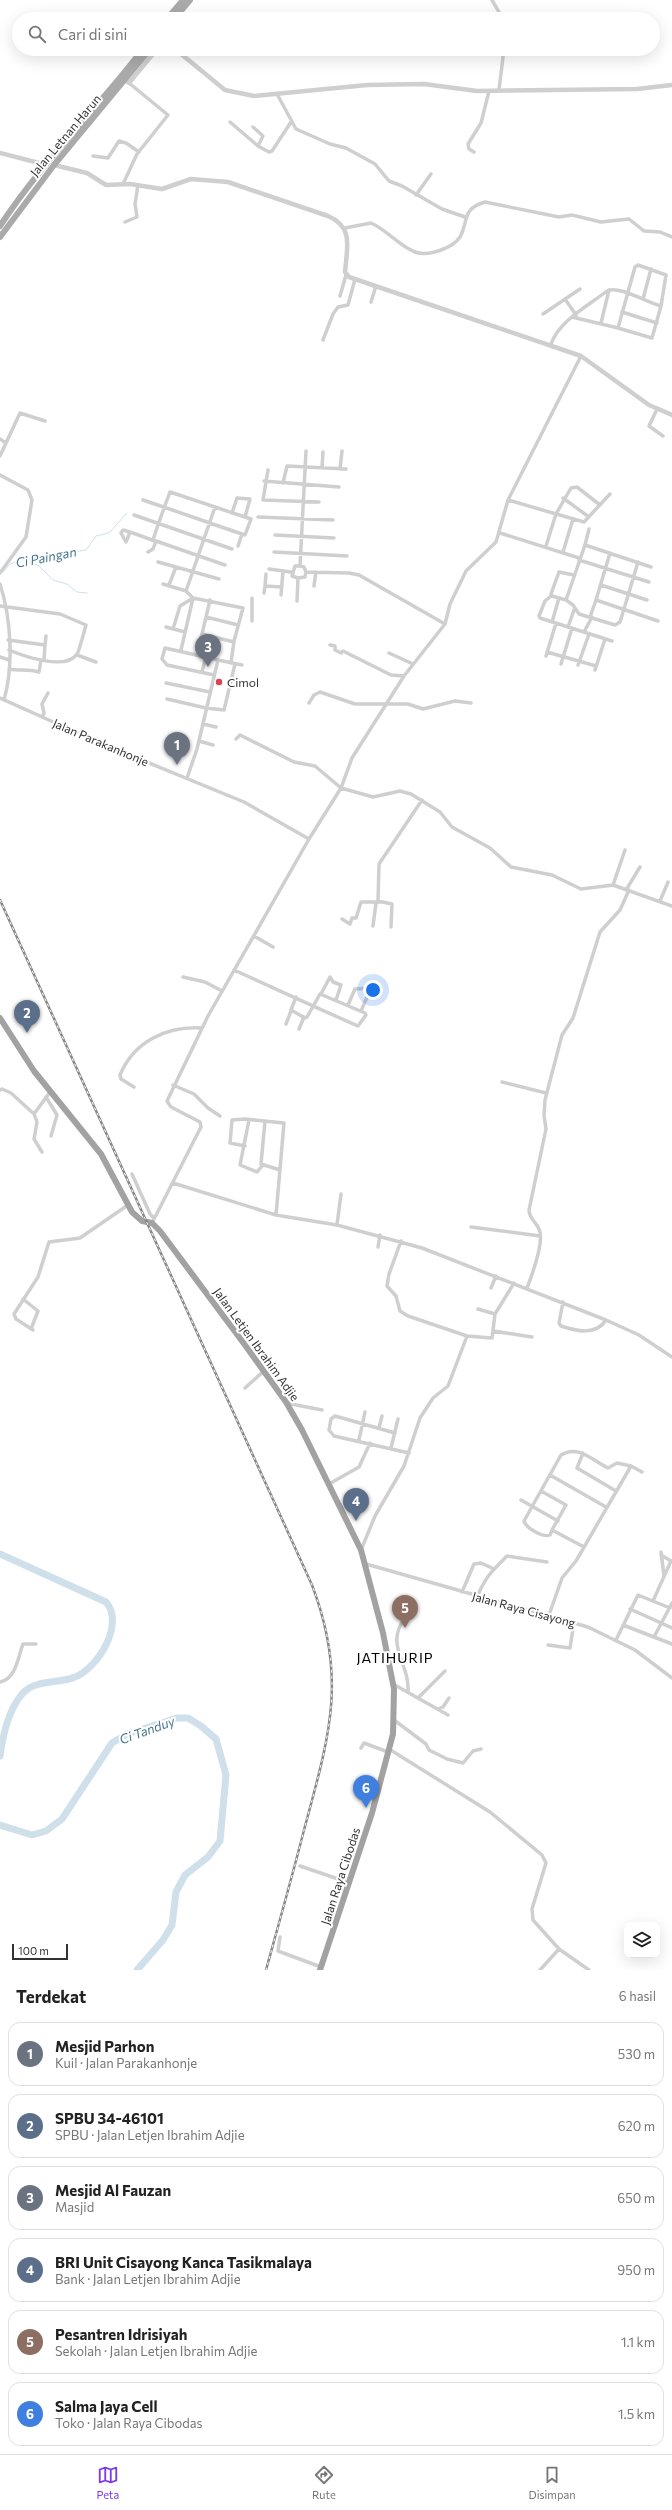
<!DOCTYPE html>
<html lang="id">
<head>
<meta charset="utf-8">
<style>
	body { margin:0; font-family:Commissioner,sans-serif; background:#f2f2f2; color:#222 }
	.controls { position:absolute; right:12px; bottom:12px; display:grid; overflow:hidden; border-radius:8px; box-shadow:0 4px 16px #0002 }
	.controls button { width:36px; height:36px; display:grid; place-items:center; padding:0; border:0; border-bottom:1px solid #e0e0e0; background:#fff; color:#222; font:20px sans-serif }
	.scale { position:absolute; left:12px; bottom:10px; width:56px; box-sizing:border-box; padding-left:4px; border:2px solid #323232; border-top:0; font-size:11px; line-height:14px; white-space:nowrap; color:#323232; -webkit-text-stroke:3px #fff; paint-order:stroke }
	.you { position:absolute; left:373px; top:990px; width:14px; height:14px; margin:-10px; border:3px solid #fff; border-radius:50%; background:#1a73e8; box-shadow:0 0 0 6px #1a73e833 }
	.badge { display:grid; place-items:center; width:26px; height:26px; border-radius:50%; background:#7c3aed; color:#fff; font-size:13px; font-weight:700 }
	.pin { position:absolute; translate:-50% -33px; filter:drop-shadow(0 1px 2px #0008) }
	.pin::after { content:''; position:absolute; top:21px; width:14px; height:12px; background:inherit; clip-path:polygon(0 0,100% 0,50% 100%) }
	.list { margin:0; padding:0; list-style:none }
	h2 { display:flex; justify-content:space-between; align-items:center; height:52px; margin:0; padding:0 16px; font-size:17px }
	h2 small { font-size:13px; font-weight:400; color:#767676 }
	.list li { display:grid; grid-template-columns:26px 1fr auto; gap:12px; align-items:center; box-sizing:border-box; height:64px; margin:0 8px 8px; padding:0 8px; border:1px solid #e0e0e0; border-radius:12px }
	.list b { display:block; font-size:15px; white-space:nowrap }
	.list p { margin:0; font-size:13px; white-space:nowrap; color:#767676 }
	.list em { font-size:13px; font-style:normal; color:#767676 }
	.icon { flex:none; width:22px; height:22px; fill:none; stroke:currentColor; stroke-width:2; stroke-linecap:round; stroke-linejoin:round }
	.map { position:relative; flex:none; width:672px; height:1970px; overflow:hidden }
	.search { position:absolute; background:#fff; box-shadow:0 4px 16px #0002; left:12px; right:12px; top:12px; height:44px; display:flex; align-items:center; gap:10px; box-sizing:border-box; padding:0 14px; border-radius:22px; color:#767676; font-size:15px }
	.sheet { height:484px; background:#fff }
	nav { display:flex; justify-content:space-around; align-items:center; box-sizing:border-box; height:56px; border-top:1px solid #e0e0e0; background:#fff; font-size:11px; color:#767676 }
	nav a { display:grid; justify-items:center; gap:2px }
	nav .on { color:#7c3aed }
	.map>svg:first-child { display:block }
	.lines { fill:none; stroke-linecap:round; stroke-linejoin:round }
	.stream { stroke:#cfe0eb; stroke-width:1 }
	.river { stroke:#cfe0eb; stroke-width:7 }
	.minor { stroke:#cfcfcf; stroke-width:3.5 }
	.tertiary { stroke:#cfcfcf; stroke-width:4.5 }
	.primary { stroke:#aaa; stroke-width:6 }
	.trunk { stroke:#a2a2a2; stroke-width:6 }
	.rail-casing { stroke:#878787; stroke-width:2.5 }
	.rail { stroke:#fff; stroke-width:1; stroke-dasharray:3; stroke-linecap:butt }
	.poi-dot { fill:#d84450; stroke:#fff; stroke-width:1.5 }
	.labels { text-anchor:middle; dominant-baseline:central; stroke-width:4; stroke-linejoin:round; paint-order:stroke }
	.street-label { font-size:12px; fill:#323232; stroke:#fff }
	.poi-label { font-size:12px; fill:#323232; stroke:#fff; text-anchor:start }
	.water-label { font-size:13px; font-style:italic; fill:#45738e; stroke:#fff }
	.quarter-label { font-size:14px; letter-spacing:1px; fill:#000; stroke:#fff }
</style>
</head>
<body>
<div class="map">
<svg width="672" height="1970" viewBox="0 0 672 1970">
	<rect width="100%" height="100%" fill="#fff"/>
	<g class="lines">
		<!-- stream -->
		<path class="stream" d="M26 561 39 566 53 580 67 584 77 592 87 593
			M3 572 10 564 22 560 86 550 96 536 109 533 127 513"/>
		<!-- river -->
		<path class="river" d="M0 1554 106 1602C125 1624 98 1668 75 1677 59 1684 36 1679 23 1693 8 1710 3 1735 0 1756
			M0 1825 32 1835 46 1831 62 1819 112 1743 127 1734 177 1718H188L201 1726 216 1739 226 1775 220 1841 208 1857 185 1875 176 1892 172 1925 163 1940 137 1970"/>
		<!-- minor -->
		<path class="minor" d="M492 0 503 19
			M499 90 504 49
			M277 94 296 129 330 144 346 148 375 164 389 181 402 186 442 209 465 217
			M230 122 258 146 269 152 272 151 291 122
			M253 127 263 136 258 146
			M474 152 469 149 468 144 481 123 489 91
			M93 156 108 158 119 141 126 143 139 152
			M123 184 137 154 168 115 129 83
			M416 195 431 174
			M125 222 137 217 135 204 138 185
			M345 228 371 223C387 230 399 246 415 252 428 257 453 248 460 237 469 221 461 209 485 202L559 217 572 215 601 222 629 219 644 231 660 232 672 237
			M340 296 346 275
			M565 299 576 315
			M643 299 651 269
			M371 302 376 286
			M622 312 657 323
			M543 314 580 289
			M601 323 609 290
			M618 328 652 338 661 306
			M323 340 333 314 338 307 348 305 355 279
			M551 344C560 320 588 306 607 291 620 285 647 303 661 306L666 275 638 265 635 267 618 328 572 317
			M657 409 649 426 663 436
			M0 439 6 443 0 456
			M6 443 20 413 45 421
			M306 451 300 566 304 567 306 572 349 573 359 575 445 624
			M322 468 323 452
			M340 469 342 451
			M268 470 263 500 319 502
			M0 475 28 490 32 500 26 537 0 573
			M264 481 339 487
			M283 483 287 466 346 469
			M563 498 589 517
			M143 500C176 511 209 523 242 534L245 535 251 519 170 492C164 508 158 524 153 540
			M508 500 584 522 610 494
			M232 513 237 498 250 499 245 517
			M134 515 232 549
			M258 517 333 520
			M130 532 123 530 121 533 126 542 130 532 155 541
			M500 533 579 558
			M275 535 334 538
			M585 545 589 529
			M238 546 242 534
			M546 546 556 514 571 488 577 487 600 505
			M148 552 153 549 156 541 225 565
			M274 552 347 556
			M563 552 573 519
			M579 560 649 582
			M158 562 176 567 169 585
			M176 567 219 579
			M269 569 291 572
			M298 578 292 576 295 566H300
			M0 584C11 618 14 665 4 700
			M163 584 186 591
			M601 585 647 600
			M265 586 266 574
			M314 586 316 572
			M264 593 265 586 282 587
			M281 595 283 571
			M551 596 545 601 539 616 540 618 612 641
			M210 600 202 634 234 642
			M566 600 552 596 551 594 559 572 574 575
			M596 600 610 553
			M297 601 298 578 305 577 306 572
			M0 606 60 614 86 625C85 628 79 652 77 654 66 671 23 656 9 650
			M624 609 620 622 615 625 579 614 573 605 566 600 585 545 651 567
			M624 609 638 562
			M206 617 238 625
			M590 617 596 600 658 621
			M252 621V598
			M552 622 559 598
			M166 627 185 632
			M568 627 574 610
			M173 629 180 606 193 598 243 608 234 641 231 663
			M584 632 592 617
			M8 640 45 645 46 636
			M199 643 202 634
			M330 645 335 646V650L341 653 343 651 391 675 404 676
			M181 650 193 598 186 591 215 507
			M547 652 596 666
			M389 653 413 664
			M77 655 96 662
			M546 656 556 623
			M0 657 9 660
			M44 660 45 645
			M218 660 242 665
			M561 664 572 628
			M578 665 589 634
			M9 669C20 671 28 669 39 672L41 660
			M595 670 605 639
			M202 672 206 656
			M166 683 210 692
			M0 698 98 742 244 802 309 839
			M167 699 206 708 224 710 235 664
			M309 703 314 695 320 692 355 704H408L423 709 455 701 471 703
			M42 717 44 713 42 704 48 693
			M203 724 216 727
			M236 739 240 735 294 762 315 766 341 788 373 797 400 791 411 794 440 812 452 827 490 848 511 867 552 875 581 889 613 885 672 906
			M199 741 213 745
			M187 778 197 749 218 660 165 648 162 659 167 665 214 675
			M613 885 625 850
			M626 890 640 867
			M660 901 668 882
			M342 919 350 924 352 918H356L361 902H379
			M373 926 376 903
			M391 927 392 904 378 901 379 864 422 800
			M254 936 273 947
			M234 970C276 989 317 1008 358 1026L366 1015 365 1013 320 994 307 1017 305 1018 291 1010 296 997
			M183 977 205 982 222 991
			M321 994 330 977 333 982 341 985 336 1000
			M348 1005 355 989 371 988 361 1011
			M286 1024 291 1011
			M299 1029 304 1017
			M502 1082 546 1093
			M173 1085 194 1094 208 1108 220 1116
			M134 1087 121 1079 120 1075C134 1041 167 1026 202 1028
			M0 1090 2 1089 11 1093 34 1114
			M46 1097 57 1115 51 1136
			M249 1120 240 1165 257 1172 262 1166
			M265 1121 261 1164 280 1170
			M245 1146 230 1143 232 1120 245 1119 284 1123 276 1215
			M42 1152 34 1139 37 1122 34 1114 50 1092
			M132 1174 150 1214 154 1218
			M173 1183 276 1215 337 1225 422 1248 606 1320 639 1335 672 1357
			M152 1223 201 1127 200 1122 171 1107 167 1101 208 1016 309 839 341 788 352 758 404 676 445 624 450 604 466 571 496 542 508 500 581 356
			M337 1225 341 1194
			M471 1227 540 1236
			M401 1241 389 1274 387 1286 396 1296 400 1311 408 1316 467 1336
			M378 1247 380 1235
			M491 1288 496 1276
			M527 1288C532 1275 543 1246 540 1232 538 1223 529 1219 529 1210L546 1129 544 1115 545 1100 562 1035 573 1018 600 932 620 910 629 890
			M23 1299 38 1311 31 1329
			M563 1302 559 1323 561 1326C576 1331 596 1336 606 1320
			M478 1309 495 1314
			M33 1330 16 1319 14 1314 38 1277 49 1242 80 1238 128 1205
			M493 1331 532 1337
			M245 1388 264 1371
			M286 1403 322 1410
			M379 1428 382 1416
			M395 1433 335 1416 331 1419 329 1430 334 1436 409 1453
			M359 1440 365 1412
			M391 1448 398 1419
			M583 1453 577 1468 616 1491
			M631 1466 642 1472
			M550 1475 606 1507
			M329 1484 359 1467 370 1443
			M541 1491 566 1505 552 1530 584 1547
			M521 1500 558 1521
			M361 1550 375 1516 404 1466 420 1418 433 1398 448 1386 467 1336 492 1338 495 1314 514 1283
			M661 1552 664 1576
			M366 1564 588 1627 635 1650 672 1678
			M462 1592 474 1564 481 1563 494 1569
			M477 1597C486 1576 492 1571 507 1556L547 1562
			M653 1601 671 1561 661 1555
			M630 1609 672 1628
			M549 1615 562 1578 576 1561 631 1466 617 1463 608 1468C593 1461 578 1444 561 1455L524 1521C526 1528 543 1538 550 1535L552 1530
			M405 1618C384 1645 410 1663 408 1692
			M623 1625 672 1644
			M654 1637 672 1603
			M616 1640 638 1595 670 1608
			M548 1645 570 1648 574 1622
			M0 1682C16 1679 18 1657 23 1644H36
			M393 1684 448 1715
			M419 1697 445 1671
			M438 1709 443 1707 449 1698
			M394 1720 426 1744 429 1750 447 1759 463 1763 473 1751 481 1749
			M361 1748 364 1743 388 1752
			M389 1749 490 1812 542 1855 546 1863 532 1909 533 1920 559 1949 589 1970
			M300 1866 350 1883
			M280 1937 278 1951 321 1967
			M540 1970 559 1949"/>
		<!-- tertiary -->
		<path class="tertiary" d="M175 49 225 90 254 96 367 85 424 84 477 91 637 89 672 85
			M123 78 129 83 157 49
			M0 153 47 165
			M54 165 87 173 106 185 130 184 162 189 191 179 228 182 328 216C354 227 347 247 345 272L349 277 581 356 649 405 672 415"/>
		<!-- primary -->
		<path class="primary" d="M167 19 183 0
			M174 19 190 0
			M0 226C41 163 97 109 143 49
			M0 237 54 165 150 49"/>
		<!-- trunk -->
		<path class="trunk" d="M0 1018 34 1071 101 1154 132 1212 142 1221 152 1223 160 1231 245 1345 286 1402 302 1430 361 1550 383 1633 394 1689 393 1734 372 1813 320 1970"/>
		<!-- rail casing -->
		<g class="rail-casing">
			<path id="rail" d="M0 900 312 1585C348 1679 329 1737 304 1830 292 1877 279 1923 266 1970"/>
		</g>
		<!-- rail -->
		<use href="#rail" class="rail"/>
	</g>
	<!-- markers -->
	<circle class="poi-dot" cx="219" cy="682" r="4"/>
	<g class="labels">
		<!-- street labels -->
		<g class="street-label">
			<text transform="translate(65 135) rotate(-50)">Jalan Letnan Harun</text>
			<text transform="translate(101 742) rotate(23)">Jalan Parakanhonje</text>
			<text transform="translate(257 1344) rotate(54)">Jalan Letjen Ibrahim Adjie</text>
			<text transform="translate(524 1609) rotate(15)">Jalan Raya Cisayong</text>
			<text transform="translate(340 1876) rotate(-72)">Jalan Raya Cibodas</text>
		</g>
		<!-- poi labels -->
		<g class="poi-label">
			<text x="227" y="682">Cimol</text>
		</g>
		<!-- water labels -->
		<g class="water-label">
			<text transform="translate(46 557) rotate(-11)">Ci Paingan</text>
			<text transform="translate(147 1730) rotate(-20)">Ci Tanduy</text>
		</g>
		<!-- quarter labels -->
		<g class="quarter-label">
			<text x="395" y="1657">JATIHURIP</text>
		</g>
	</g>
</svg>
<div class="controls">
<button><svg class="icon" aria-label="layers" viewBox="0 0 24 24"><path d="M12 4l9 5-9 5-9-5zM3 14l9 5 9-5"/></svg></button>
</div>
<div class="scale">100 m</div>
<div class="you"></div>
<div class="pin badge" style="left:177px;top:765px;background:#6b7280">1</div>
<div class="pin badge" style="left:27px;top:1033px;background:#5c6f8a">2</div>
<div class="pin badge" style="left:208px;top:667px;background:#6b7280">3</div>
<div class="pin badge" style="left:356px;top:1521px;background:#5c6f8a">4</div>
<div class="pin badge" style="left:405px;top:1628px;background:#8d6e63">5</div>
<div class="pin badge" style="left:366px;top:1808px;background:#3f7fe0">6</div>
<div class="search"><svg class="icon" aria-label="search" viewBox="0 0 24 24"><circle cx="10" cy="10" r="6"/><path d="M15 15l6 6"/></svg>Cari di sini</div>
</div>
<section class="sheet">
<h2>Terdekat<small>6 hasil</small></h2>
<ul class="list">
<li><span class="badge" style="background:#6b7280">1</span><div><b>Mesjid Parhon</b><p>Kuil · Jalan Parakanhonje</p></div><em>530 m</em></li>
<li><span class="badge" style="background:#5c6f8a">2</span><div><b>SPBU 34-46101</b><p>SPBU · Jalan Letjen Ibrahim Adjie</p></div><em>620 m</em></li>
<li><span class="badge" style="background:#6b7280">3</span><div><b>Mesjid Al Fauzan</b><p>Masjid</p></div><em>650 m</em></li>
<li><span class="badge" style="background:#5c6f8a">4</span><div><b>BRI Unit Cisayong Kanca Tasikmalaya</b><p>Bank · Jalan Letjen Ibrahim Adjie</p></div><em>950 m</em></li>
<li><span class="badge" style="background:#8d6e63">5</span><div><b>Pesantren Idrisiyah</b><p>Sekolah · Jalan Letjen Ibrahim Adjie</p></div><em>1.1 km</em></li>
<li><span class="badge" style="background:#3f7fe0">6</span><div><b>Salma Jaya Cell</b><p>Toko · Jalan Raya Cibodas</p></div><em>1.5 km</em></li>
</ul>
</section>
<nav>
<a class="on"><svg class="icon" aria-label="map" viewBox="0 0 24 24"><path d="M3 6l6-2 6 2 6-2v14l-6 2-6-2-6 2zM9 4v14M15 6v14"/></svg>Peta</a>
<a><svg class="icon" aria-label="directions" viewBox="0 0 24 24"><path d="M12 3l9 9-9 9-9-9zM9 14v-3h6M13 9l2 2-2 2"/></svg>Rute</a>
<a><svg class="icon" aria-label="saved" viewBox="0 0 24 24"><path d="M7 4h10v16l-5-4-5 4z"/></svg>Disimpan</a>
</nav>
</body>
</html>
